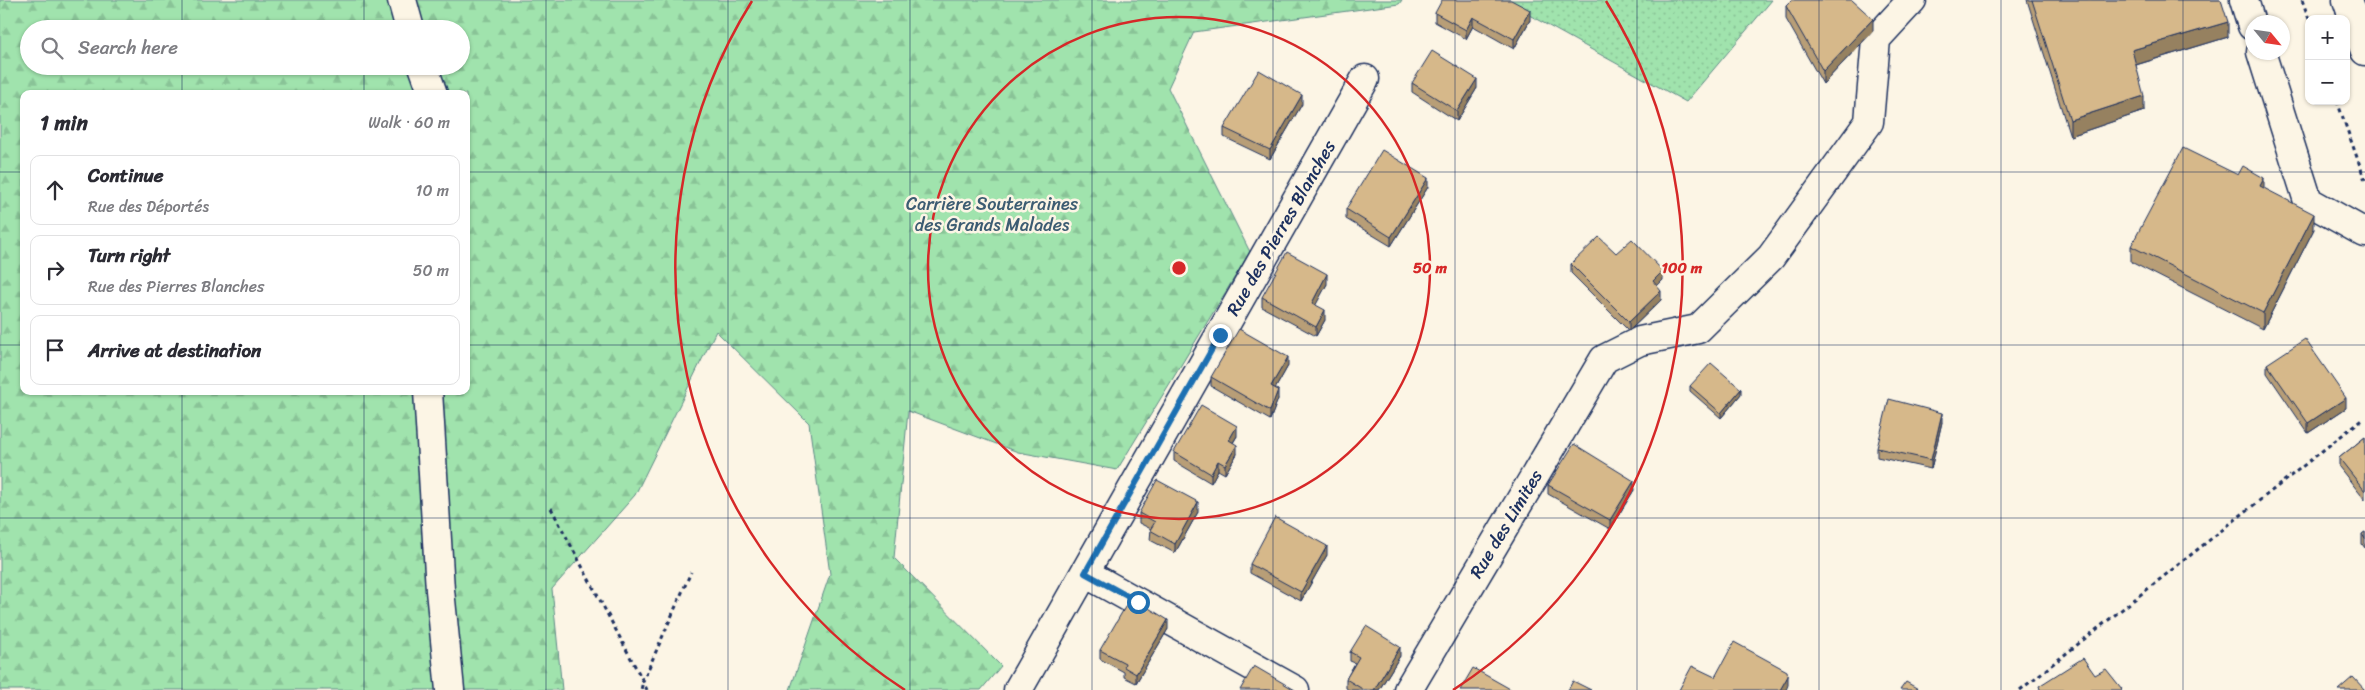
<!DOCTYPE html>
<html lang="en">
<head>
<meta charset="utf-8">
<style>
	body { margin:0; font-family:Sriracha,sans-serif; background:#f7f7f7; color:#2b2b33 }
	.controls { position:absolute; right:15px; top:15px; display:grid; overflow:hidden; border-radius:10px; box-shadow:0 1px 4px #0004 }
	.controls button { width:45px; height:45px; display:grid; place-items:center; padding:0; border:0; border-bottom:1px solid #e1e1e2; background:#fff; color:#2b2b33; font:25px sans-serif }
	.compass { position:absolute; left:2245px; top:15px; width:45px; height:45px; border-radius:50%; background:#fff; box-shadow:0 1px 4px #0004; rotate:119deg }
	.stop { position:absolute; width:15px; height:15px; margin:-11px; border:4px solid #1f6fb2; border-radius:50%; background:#fff }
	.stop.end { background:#1f6fb2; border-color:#fff; box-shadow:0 1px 5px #0008 }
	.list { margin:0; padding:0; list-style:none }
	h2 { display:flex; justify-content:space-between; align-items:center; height:65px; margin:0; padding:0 20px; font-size:21px }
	h2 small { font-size:16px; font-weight:400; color:#7c7c81 }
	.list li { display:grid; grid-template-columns:32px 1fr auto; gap:15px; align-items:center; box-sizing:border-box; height:70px; margin:0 10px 10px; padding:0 10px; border:1px solid #e1e1e2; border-radius:10px }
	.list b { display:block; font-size:19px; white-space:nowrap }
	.list p { margin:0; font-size:16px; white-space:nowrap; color:#7c7c81 }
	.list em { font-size:16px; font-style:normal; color:#7c7c81 }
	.icon { flex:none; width:28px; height:28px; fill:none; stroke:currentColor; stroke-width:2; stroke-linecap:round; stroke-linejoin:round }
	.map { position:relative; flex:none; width:2365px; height:690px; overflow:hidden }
	.search { position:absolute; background:#fff; box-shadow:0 1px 4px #0004; left:20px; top:20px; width:450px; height:55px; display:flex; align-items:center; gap:12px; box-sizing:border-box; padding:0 18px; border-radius:28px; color:#7c7c81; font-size:19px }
	.panel { position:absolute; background:#fff; box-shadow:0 1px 4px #0004; left:20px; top:90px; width:450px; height:305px; border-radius:10px }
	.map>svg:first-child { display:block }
	.grass { fill:url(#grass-dots); stroke:#5e8986 }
	.forest { fill:url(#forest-firs); stroke:#5e8986; fill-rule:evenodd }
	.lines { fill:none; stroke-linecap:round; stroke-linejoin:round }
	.minor-casing { stroke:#1b2f5e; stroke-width:31 }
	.major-casing { stroke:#1b2f5e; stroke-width:31 }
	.path { stroke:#1b2f5e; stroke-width:3; stroke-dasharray:4 4; stroke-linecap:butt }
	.minor { stroke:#fcf5e5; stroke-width:28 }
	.major { stroke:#fcf5e5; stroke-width:28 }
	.wall { fill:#b89e77; stroke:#1b2f5e }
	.shaded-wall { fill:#968161; stroke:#1b2f5e }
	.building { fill:#d6b88a; stroke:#1b2f5e }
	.route { stroke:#1f6fb2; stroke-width:6 }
	.grid { fill:none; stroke:#1b2f5e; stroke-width:1; stroke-opacity:0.55 }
	.ring { fill:none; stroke:#d62828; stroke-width:2.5 }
	.labels { text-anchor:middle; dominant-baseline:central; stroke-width:5; stroke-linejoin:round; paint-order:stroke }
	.park-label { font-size:18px; fill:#3c5c72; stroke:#fcf5e5 }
	.street-label { font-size:18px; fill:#1b2f5e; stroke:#fcf5e5 }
	.centre { fill:#d62828; stroke:#fcf5e5; stroke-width:2.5 }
	.ring-label { font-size:15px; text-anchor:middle; font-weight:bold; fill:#d62828; stroke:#fcf5e5; stroke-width:5; stroke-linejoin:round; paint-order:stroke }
</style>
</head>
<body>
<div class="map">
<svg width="2365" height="690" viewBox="0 0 2365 690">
	<defs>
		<pattern id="grass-dots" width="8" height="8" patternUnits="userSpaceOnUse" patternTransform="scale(1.25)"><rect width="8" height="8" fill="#a0e3ad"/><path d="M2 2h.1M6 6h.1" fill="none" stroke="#89c397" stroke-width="1.8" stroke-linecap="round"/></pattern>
		<pattern id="forest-firs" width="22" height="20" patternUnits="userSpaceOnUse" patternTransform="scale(1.25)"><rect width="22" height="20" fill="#a0e3ad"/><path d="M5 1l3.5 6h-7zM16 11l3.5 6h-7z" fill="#89c397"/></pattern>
	</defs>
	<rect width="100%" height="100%" fill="#fcf5e5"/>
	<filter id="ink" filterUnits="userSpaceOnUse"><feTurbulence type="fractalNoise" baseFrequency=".02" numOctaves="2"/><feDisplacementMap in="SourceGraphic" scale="10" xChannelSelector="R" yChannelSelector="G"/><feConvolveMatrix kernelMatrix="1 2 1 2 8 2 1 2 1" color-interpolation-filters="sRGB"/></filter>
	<g filter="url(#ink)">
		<!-- grass -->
		<path class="grass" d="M1502 0H1772L1686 102Z"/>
		<!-- forest -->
		<path class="forest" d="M0 0H1402L1399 4 1194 32 1168 88 1250 252 1117 470 1018 452 908 411 894 558 1001 666 981 690H790L830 574 809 423 716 331 635 495 552 589 562 690H0ZM29 29H461V66H29ZM24 94H466V391H24Z"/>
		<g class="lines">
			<!-- minor casing -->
			<g class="minor-casing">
				<path id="minor" d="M402 0 410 29
					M2244 0 2252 26
					M2261 52 2308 201 2365 233
					M423 66 433 94
					M428 391 440 590 450 690
					M1085 573 1295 690
					M1018 690 1365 79
					M1408 690 1604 359 1640 341 1698 329 1771 257 1869 122 1876 39 1912 0"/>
			</g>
			<!-- major casing -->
			<g class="major-casing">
				<path id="major" d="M2347 0 2365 51"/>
			</g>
			<!-- path -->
			<path class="path" d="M2302 0 2309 19
				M2337 101 2365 180
				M551 508 643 681 641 690
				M647 690 643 681 691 572
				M2020 690 2365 417"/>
			<!-- minor -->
			<use href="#minor" class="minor"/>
			<!-- major -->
			<use href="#major" class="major"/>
		</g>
		<!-- wall -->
		<path class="wall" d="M2027 0H2221L2228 37 2136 65 2144 111 2070 136Z
			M1786 6 1873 31 1823 84 1786 19Z
			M1435 13 1530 20 1514 49 1473 26 1466 39 1435 22Z
			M1412 83 1477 88 1457 121 1412 92Z
			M1302 104 1270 159 1224 137V128Z
			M1428 187 1391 246 1346 219V209Z
			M2264 188 2314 229 2263 329 2131 262V246Z
			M1616 253 1663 280 1657 286 1661 300 1629 331 1571 273V264Z
			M1327 284 1315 305 1325 320 1316 336 1262 307V297Z
			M2267 364 2346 408 2308 433 2267 373Z
			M1288 366 1275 389 1278 399 1270 420 1211 386V377Z
			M1690 386 1741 394 1721 418 1690 391Z
			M1942 422 1931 469 1877 457V448Z
			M1237 436 1233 443 1237 454 1225 474 1218 470 1211 483 1174 461V452Z
			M2365 437V500L2339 467V458Z
			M1548 485 1634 490 1610 529 1548 494Z
			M1198 512 1175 553 1150 540 1151 529 1139 523V513Z
			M2365 532V548L2362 544V534Z
			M1327 555 1301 601 1250 573V564Z
			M1168 629 1136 683 1124 677V672L1100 659V650Z
			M1350 652 1400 656 1379 690H1349L1346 688V679L1355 663 1350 661Z"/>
		<!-- shaded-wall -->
		<path class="shaded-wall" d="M1530 10V20L1514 49V39Z
			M1473 17V26L1466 39V30Z
			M1873 19V31L1823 84V71Z
			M2228 22V37L2132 66V50Z
			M1477 79V88L1457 121V111Z
			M1302 95V104L1270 159V150Z
			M2144 96V111L2070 136V120Z
			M1428 178V187L1391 246V237Z
			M2264 178V193L2260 186Z
			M2314 214V229L2263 329V313Z
			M1663 271V280L1653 290V281Z
			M1327 274V284L1312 312V303Z
			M1661 291V300L1629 331V322Z
			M1325 310V320L1316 336V327Z
			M1288 357V366L1271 396V386Z
			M1741 389V394L1721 418V413Z
			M1278 390V399L1270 420V411Z
			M2346 398V408L2308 433V423Z
			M1942 413V422L1931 469V460Z
			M1237 426V436L1229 449V440Z
			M1237 445V454L1225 474V465Z
			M1218 461V470L1211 483V474Z
			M1634 481V490L1610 529V520Z
			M1198 502V512L1175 553V544Z
			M1327 546V555L1301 601V592Z
			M1168 620V629L1136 683V674Z
			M1400 647V656L1379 690H1374Z
			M1788 676V685L1786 690H1780Z"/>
		<!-- building -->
		<path class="building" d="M1442 0H1511L1530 10 1514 39 1473 17 1466 30 1435 13Z
			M1792 0H1852L1873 19 1823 71 1786 6Z
			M2032 0H2221L2228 22 2132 50 2144 96 2070 120Z
			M1432 51 1477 79 1457 111 1412 83Z
			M1259 70 1302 95 1270 150 1224 128Z
			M2183 148 2238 175 2243 166 2264 178 2260 186 2314 214 2263 313 2131 246Z
			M1382 150 1428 178 1391 237 1346 209Z
			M1599 237 1616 253 1632 239 1663 271 1653 281 1661 291 1629 322 1571 264Z
			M1287 252 1327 274 1312 303 1325 310 1316 327 1262 297Z
			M1239 329 1288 357 1271 386 1278 390 1270 411 1211 377Z
			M2305 339 2346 398 2308 423 2267 364Z
			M1711 363 1741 389 1721 413 1690 386Z
			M1889 399 1942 413 1931 460 1877 448Z
			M1201 405 1237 426 1229 440 1237 445 1225 465 1218 461 1211 474 1174 452Z
			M2365 437V491L2339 458Z
			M1574 444 1634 481 1610 520 1548 485Z
			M1157 480 1198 502 1175 544 1150 530 1155 522 1139 513Z
			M1275 517 1327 546 1301 592 1250 564Z
			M2365 532V539L2362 534Z
			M1131 597 1168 620 1136 674 1124 667 1125 663 1100 650Z
			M1366 626 1400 647 1374 690H1364L1346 679 1359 657 1350 652Z
			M1734 642 1787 671 1788 676 1780 690H1679L1692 666 1715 677Z
			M2083 658 2095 675 2106 669 2122 689 2121 690H2039L2040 689 2039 686Z
			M1254 666 1295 690H1240Z
			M1473 668 1512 690H1460Z
			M2353 677 2365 690H2338Z
			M1573 681 1591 690H1568Z
			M1906 682 1920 690H1900Z"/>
	</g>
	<g class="lines" filter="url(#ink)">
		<!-- route -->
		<path class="route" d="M1138 602 1085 573 1220 335"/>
	</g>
	<!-- grid -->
	<path class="grid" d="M182 0V29M364 0V29M546 0V690M728 0V690M910 0V690M1092 0V690M1273 0V690M1455 0V690M1637 0V690M1819 0V690M2001 0V690M2183 0V690M182 66V94M364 66V94M0 172H24M466 172H2365M0 345H24M466 345H2365M182 391V690M364 391V690M0 518H2365"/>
	<!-- distance rings -->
	<g class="ring">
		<circle cx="1179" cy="268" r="251"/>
		<path d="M905 690A503 503 0 0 1 752 1M1606 1A503 503 0 0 1 1453 690"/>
	</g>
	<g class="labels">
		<!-- park labels -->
		<g class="park-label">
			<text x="992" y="204">Carrière Souterraines<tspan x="992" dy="21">des Grands Malades</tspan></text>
		</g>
		<!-- street labels -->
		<g class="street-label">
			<text transform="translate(1281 228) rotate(-60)">Rue des Pierres Blanches</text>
			<text transform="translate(1506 524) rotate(-59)">Rue des Limites</text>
		</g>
	</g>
	<circle cx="1179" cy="268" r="8" class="centre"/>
	<g class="ring-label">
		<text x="1430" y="273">50 m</text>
		<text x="1682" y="273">100 m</text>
	</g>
</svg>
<div class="controls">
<button>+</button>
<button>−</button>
</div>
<svg class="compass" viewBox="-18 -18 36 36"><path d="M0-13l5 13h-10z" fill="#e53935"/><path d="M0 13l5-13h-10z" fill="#7c7c81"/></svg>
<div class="stop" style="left:1138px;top:602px"></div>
<div class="stop end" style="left:1220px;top:335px"></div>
<div class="search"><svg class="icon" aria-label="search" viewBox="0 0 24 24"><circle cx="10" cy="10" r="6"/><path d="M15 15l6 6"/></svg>Search here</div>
<section class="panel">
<h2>1 min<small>Walk · 60 m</small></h2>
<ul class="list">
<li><svg class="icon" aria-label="ahead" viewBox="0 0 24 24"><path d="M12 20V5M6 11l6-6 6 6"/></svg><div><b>Continue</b><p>Rue des Déportés</p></div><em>10 m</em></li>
<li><svg class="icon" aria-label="right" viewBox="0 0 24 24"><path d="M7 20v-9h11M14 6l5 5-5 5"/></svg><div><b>Turn right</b><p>Rue des Pierres Blanches</p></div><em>50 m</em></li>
<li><svg class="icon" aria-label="arrive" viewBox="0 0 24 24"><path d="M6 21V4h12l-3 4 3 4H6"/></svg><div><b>Arrive at destination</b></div></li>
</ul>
</section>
</div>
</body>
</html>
